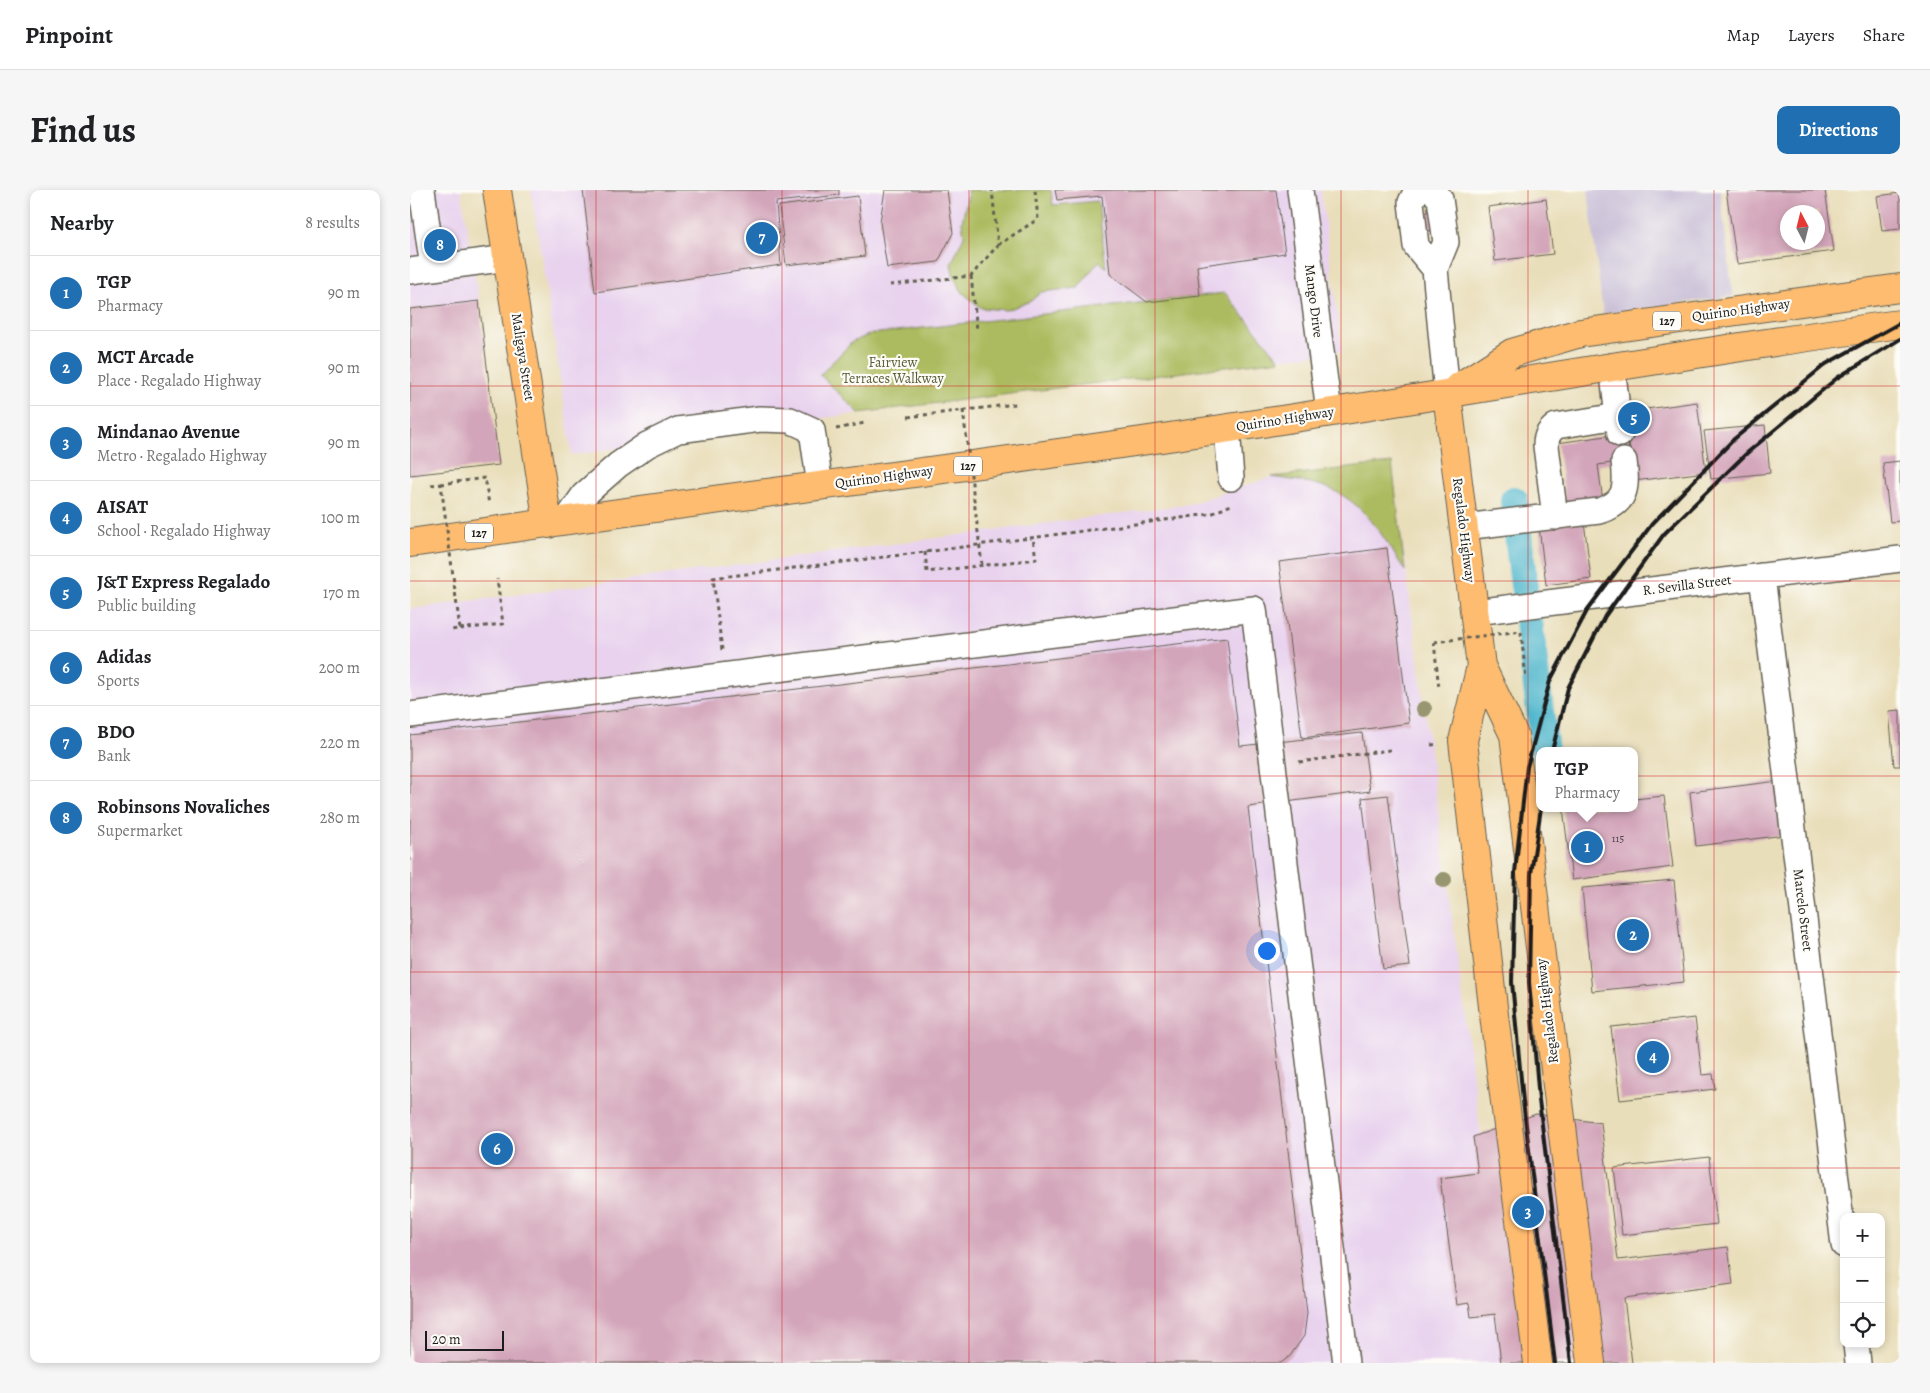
<!DOCTYPE html>
<html lang="en">
<head>
<meta charset="utf-8">
<style>
	body { margin:0; font-family:Alegreya,serif; background:#f6f6f6; color:#202124 }
	.controls { position:absolute; right:15px; bottom:15px; display:grid; overflow:hidden; border-radius:10px; box-shadow:0 2px 8px #0003 }
	.controls button { width:45px; height:45px; display:grid; place-items:center; padding:0; border:0; border-bottom:1px solid #e0e0e0; background:#fff; color:#202124; font:25px sans-serif }
	.compass { position:absolute; left:1370px; top:15px; width:45px; height:45px; border-radius:50%; background:#fff; box-shadow:0 2px 8px #0003; rotate:353deg }
	.scale { position:absolute; left:15px; bottom:12px; width:79px; box-sizing:border-box; padding-left:5px; border:2px solid #1c1c1c; border-top:0; font-size:14px; line-height:18px; white-space:nowrap; color:#1c1c1c; -webkit-text-stroke:4px #fdfcf7; paint-order:stroke }
	.you { position:absolute; left:856px; top:760px; width:18px; height:18px; margin:-12px; border:4px solid #fff; border-radius:50%; background:#1a73e8; box-shadow:0 0 0 8px #1a73e833 }
	.badge { display:grid; place-items:center; width:32px; height:32px; border-radius:50%; background:#1f6fb2; color:#fff; font-size:16px; font-weight:700 }
	.pin { position:absolute; translate:-50% -50%; border:2px solid #fff; box-shadow:0 1px 5px #0006 }
	.popup { position:absolute; left:1126px; top:557px; width:102px; height:65px; box-sizing:border-box; display:grid; place-content:center; border-radius:10px; background:#fff; filter:drop-shadow(0 1px 4px #0005); font-size:16px; white-space:nowrap; color:#757577 }
	.popup b { font-size:19px; color:#202124 }
	.popup::after { content:''; position:absolute; left:50%; top:100%; margin-left:-10px; border:10px solid transparent; border-top-color:#fff }
	.list { margin:0; padding:0; list-style:none }
	h2 { display:flex; justify-content:space-between; align-items:center; height:65px; margin:0; padding:0 20px; font-size:21px }
	h2 small { font-size:16px; font-weight:400; color:#757577 }
	.list li { display:grid; grid-template-columns:32px 1fr auto; gap:15px; align-items:center; box-sizing:border-box; height:75px; padding:0 20px; border-top:1px solid #e0e0e0 }
	.list b { display:block; font-size:19px; white-space:nowrap }
	.list p { margin:0; font-size:16px; white-space:nowrap; color:#757577 }
	.list em { font-size:16px; font-style:normal; color:#757577 }
	.icon { flex:none; width:28px; height:28px; fill:none; stroke:currentColor; stroke-width:2; stroke-linecap:round; stroke-linejoin:round }
	.map { position:relative; flex:none; width:1490px; height:1173px; overflow:hidden; border-radius:10px }
	header { display:flex; align-items:center; gap:30px; box-sizing:border-box; height:70px; padding:0 25px; background:#fff; border-bottom:1px solid #e0e0e0 }
	header strong { font-size:24px }
	nav { display:flex; gap:28px; margin-inline-start:auto; font-size:18px }
	.intro { display:flex; align-items:center; justify-content:space-between; box-sizing:border-box; height:120px; padding:0 30px }
	h1 { margin:0; font-size:35px }
	.button { padding:12px 22px; border-radius:10px; background:#1f6fb2; color:#fff; font-size:18px; font-weight:700 }
	main { display:flex; gap:30px; padding:0 30px }
	aside { flex:1; background:#fff; border-radius:10px; box-shadow:0 2px 8px #0003 }
	.map>svg:first-child { display:block }
	.built { fill:#e8d2ee }
	.industrial { fill:#c9bfd7 }
	.green { fill:#acbb5e; stroke:#646c3d }
	.lines { fill:none; stroke-linecap:round; stroke-linejoin:round }
	.canal { stroke:#4db6cc; stroke-width:28 }
	.building { fill:#d3a5ba; fill-rule:evenodd }
	.minor-casing { stroke:#646053; stroke-width:28 }
	.major-casing { stroke:#646053; stroke-width:30 }
	.path { stroke:#646053; stroke-width:3; stroke-dasharray:4 4; stroke-linecap:butt }
	.minor { stroke:#fff; stroke-width:25 }
	.major { stroke:#fdbc6f; stroke-width:28 }
	.rail { stroke:#1c1c1c; stroke-width:4 }
	.path-bridge { stroke:#646053; stroke-width:3; stroke-dasharray:4 4; stroke-linecap:butt }
	.tree { fill:#989671 }
	.grid { fill:none; stroke:#d62828; stroke-width:1; stroke-opacity:0.55 }
	.labels { text-anchor:middle; dominant-baseline:central; stroke-width:4.5; stroke-linejoin:round; paint-order:stroke }
	.number-label { font-size:11px; fill:#4a3e44 }
	.shield { fill:#fdfcf7; stroke:#605f5e; stroke-width:1 }
	.shield-label { font-size:12px; font-weight:bold; fill:#1c1c1c }
	.street-label { font-size:14px; fill:#1c1c1c; stroke:#fdfcf7 }
	.park-label { font-size:14px; fill:#565c36; stroke:#fdfcf7 }
</style>
</head>
<body>
<header>
<strong>Pinpoint</strong>
<nav><a>Map</a><a>Layers</a><a>Share</a></nav>
</header>
<div class="intro"><h1>Find us</h1><a class="button">Directions</a></div>
<main>
<aside>
<h2>Nearby<small>8 results</small></h2>
<ul class="list">
<li><span class="badge">1</span><div><b>TGP</b><p>Pharmacy</p></div><em>90 m</em></li>
<li><span class="badge">2</span><div><b>MCT Arcade</b><p>Place · Regalado Highway</p></div><em>90 m</em></li>
<li><span class="badge">3</span><div><b>Mindanao Avenue</b><p>Metro · Regalado Highway</p></div><em>90 m</em></li>
<li><span class="badge">4</span><div><b>AISAT</b><p>School · Regalado Highway</p></div><em>100 m</em></li>
<li><span class="badge">5</span><div><b>J&amp;T Express Regalado</b><p>Public building</p></div><em>170 m</em></li>
<li><span class="badge">6</span><div><b>Adidas</b><p>Sports</p></div><em>200 m</em></li>
<li><span class="badge">7</span><div><b>BDO</b><p>Bank</p></div><em>220 m</em></li>
<li><span class="badge">8</span><div><b>Robinsons Novaliches</b><p>Supermarket</p></div><em>280 m</em></li>
</ul>
</aside>
<div class="map">
<svg width="1490" height="1173" viewBox="0 0 1490 1173">
	<rect width="100%" height="100%" fill="#fdfcf7"/>
	<filter id="ink" filterUnits="userSpaceOnUse"><feTurbulence type="fractalNoise" baseFrequency=".02" numOctaves="2"/><feDisplacementMap in="SourceGraphic" scale="10" xChannelSelector="R" yChannelSelector="G"/><feConvolveMatrix kernelMatrix="1 2 1 2 8 2 1 2 1" color-interpolation-filters="sRGB"/></filter>
	<filter id="wash" filterUnits="userSpaceOnUse"><feTurbulence type="fractalNoise" baseFrequency=".0096" numOctaves="4" result="noise"/><feDisplacementMap in="SourceGraphic" scale="20" xChannelSelector="R" yChannelSelector="G"/><feGaussianBlur stdDeviation="1.12" result="paint"/><feColorMatrix in="noise" values="0 0 0 0 0 0 0 0 0 0 0 0 0 0 0 0 0 1.4 0 .05"/><feComposite in="paint" operator="in"/></filter>
	<g filter="url(#wash)">
		<rect width="100%" height="100%" fill="#e9deba"/>
		<!-- built -->
		<path class="built" d="M0 0H51L69 111 0 119Z
			M121 0H911L932 161 449 223 162 265Z
			M982 273 1101 1173H0V419L780 314 862 287Z"/>
		<!-- industrial -->
		<path class="industrial" d="M1178 0H1310L1323 106 1193 124Z"/>
		<!-- green -->
		<path class="green" d="M557 0H641L643 15 688 11 696 78 689 71 668 98 631 102 621 111 597 120 571 118 553 103 544 88 541 74 554 46 552 32 558 5Z
			M815 103 870 170 449 223 410 185 442 152 461 144Z
			M982 273 995 381C973 346 953 309 912 296 896 291 878 290 862 287Z"/>
		<g class="lines">
			<!-- canal -->
			<path class="canal" d="M1104 310 1114 396
				M1118 424 1135 561"/>
		</g>
		<g id="blocks">
			<!-- building -->
			<path class="building" d="M173 0H429V5L366 12 371 75 185 102Z
				M475 0H537L543 43 528 72 477 78 470 32Z
				M645 0H866L875 63 787 76 790 106 737 112 700 84 692 6 647 10Z
				M1316 0H1415L1424 61 1327 74ZM1378 22H1408V52H1378Z
				M1490 3V39L1472 41 1467 6Z
				M448 6 455 66 376 75 369 16Z
				M1136 9 1143 64 1085 71 1078 17Z
				M1022 21 1024 40 1014 41 1013 23Z
				M69 111 89 275 0 285V119Z
				M1287 212 1296 282 1224 291 1215 222Z
				M1355 235 1360 283 1301 289 1294 241Z
				M1217 243 1220 270 1188 275 1193 311 1156 316 1147 253Z
				M1490 271V331L1480 332 1473 273Z
				M1174 331 1181 389 1136 395 1129 336Z
				M977 358 999 533 892 548 869 372Z
				M817 448 830 556 952 543 960 601 838 617 897 1123 894 1146 880 1166 871 1173H0V545Z
				M1490 520V576H1484L1479 521Z
				M1368 591 1375 645 1286 656 1280 602Z
				M978 605 1000 776 973 779 952 608Z
				M1254 606 1263 677 1162 690 1153 618H1224V609Z
				M1264 690 1274 792 1182 801 1172 698Z
				M1285 828 1292 885 1303 884 1305 899 1210 910 1201 837Z
				M1126 924 1191 933 1208 1070 1318 1057 1323 1094 1214 1108 1222 1173H1091L1085 1124 1061 1127 1059 1113 1047 1115 1030 988 1068 983 1063 947Z
				M1299 967 1307 1034 1212 1045 1204 978Z"/>
		</g>
	</g>
	<g filter="url(#ink)">
		<use href="#blocks" fill-opacity="0" stroke="#646053" stroke-width="1"/>
		<g class="lines">
			<!-- minor casing -->
			<g class="minor-casing">
				<path id="minor" d="M12 0 23 78
					M890 0 919 222
					M1007 0 1001 12 1006 56 1025 79
					M1023 0 1030 9 1036 52 1025 79 1037 204
					M0 81 98 68
					M1202 176 1210 244
					M817 238 821 288
					M1145 327 1136 256C1136 247 1138 242 1146 236L1208 226
					M156 331 174 305 208 275 237 255 268 240 350 229 380 230 402 240 410 296
					M1054 337 1189 321C1217 313 1217 297 1214 271
					M1352 386 1434 1055
					M1065 422 1490 369
					M0 525 844 419 936 1173
					M1446 1154 1448 1173"/>
			</g>
			<!-- major casing -->
			<g class="major-casing">
				<path id="major" d="M87 0 138 334
					M1049 197 1102 163 1170 143 1490 98
					M1037 204 1071 476 1104 545 1181 1173
					M0 353C259 314 520 283 779 244 1017 209 1252 166 1490 134
					M1071 476 1053 551 1083 817 1128 1173"/>
			</g>
			<!-- path -->
			<path class="path" d="M588 55 628 29 625 0
				M561 86 567 140
				M480 95 561 86 588 55 582 0
				M498 227 606 214
				M426 239 455 233
				M31 294 75 288 79 315
				M515 362 517 382 626 369 623 348
				M50 439 93 434 87 389
				M1111 442 1116 489
				M1024 452 1029 499
				M312 460 303 388 515 362 785 326 801 324 821 315
				M1021 555 1028 554
				M889 572 980 560"/>
			<!-- minor -->
			<use href="#minor" class="minor"/>
			<!-- major -->
			<use href="#major" class="major"/>
			<!-- rail -->
			<path class="rail" d="M1142 561 1158 498 1195 426 1254 344 1337 263 1427 188 1490 149
				M1131 618 1121 684 1119 792 1129 910 1161 1173
				M1145 1173 1113 911 1102 792 1105 682 1117 577 1140 491 1178 419 1242 334 1324 249 1416 174 1490 133"/>
			<!-- path-bridge -->
			<path class="path-bridge" d="M553 220 572 375
				M21 295 31 294 50 439 39 440
				M1024 452 1111 441"/>
		</g>
		<!-- trees -->
		<g class="tree">
			<circle cx="1014" cy="519" r="8"/>
			<circle cx="1034" cy="690" r="8"/>
		</g>
	</g>
	<!-- grid -->
	<path class="grid" d="M186 0V1173M372 0V1173M559 0V1173M745 0V1173M931 0V1173M1118 0V1173M1304 0V1173M0 196H1490M0 391H1490M0 586H1490M0 782H1490M0 978H1490"/>
	<g class="labels">
		<!-- number labels -->
		<g class="number-label">
			<text x="1208" y="648">115</text>
		</g>
		<!-- shield labels -->
		<g class="shield">
			<rect x="1243" y="121.5" width="28" height="19" rx="4"/>
			<rect x="544" y="266.5" width="28" height="19" rx="4"/>
			<rect x="55" y="333.5" width="28" height="19" rx="4"/>
		</g>
		<g class="shield-label">
			<text x="1257" y="131">127</text>
			<text x="558" y="276">127</text>
			<text x="69" y="343">127</text>
		</g>
		<!-- street labels -->
		<g class="street-label">
			<text transform="translate(904 111) rotate(83)">Mango Drive</text>
			<text transform="translate(1331 120) rotate(-8)">Quirino Highway</text>
			<text transform="translate(113 167) rotate(81)">Maligaya Street</text>
			<text transform="translate(875 229) rotate(-9)">Quirino Highway</text>
			<text transform="translate(474 287) rotate(-8)">Quirino Highway</text>
			<text transform="translate(1054 340) rotate(83)">Regalado Highway</text>
			<text transform="translate(1277 395) rotate(-7)">R. Sevilla Street</text>
			<text transform="translate(1393 720) rotate(83)">Marcelo Street</text>
			<text transform="translate(1137 821) rotate(-97)">Regalado Highway</text>
		</g>
		<!-- park labels -->
		<g class="park-label">
			<text x="483" y="172">Fairview<tspan x="483" dy="16">Terraces Walkway</tspan></text>
		</g>
	</g>
</svg>
<div class="controls">
<button>+</button>
<button>−</button>
<button><svg class="icon" aria-label="locate" viewBox="0 0 24 24"><circle cx="12" cy="12" r="6"/><path d="M12 2v4M12 18v4M2 12h4M18 12h4"/></svg></button>
</div>
<svg class="compass" viewBox="-18 -18 36 36"><path d="M0-13l5 13h-10z" fill="#e53935"/><path d="M0 13l5-13h-10z" fill="#757577"/></svg>
<div class="scale">20 m</div>
<div class="you"></div>
<div class="pin badge" style="left:1177px;top:657px">1</div>
<div class="popup"><b>TGP</b>Pharmacy</div>
<div class="pin badge" style="left:1223px;top:745px">2</div>
<div class="pin badge" style="left:1118px;top:1022px">3</div>
<div class="pin badge" style="left:1243px;top:867px">4</div>
<div class="pin badge" style="left:1224px;top:228px">5</div>
<div class="pin badge" style="left:87px;top:959px">6</div>
<div class="pin badge" style="left:352px;top:48px">7</div>
<div class="pin badge" style="left:30px;top:55px">8</div>
</div>
</main>
</body>
</html>
